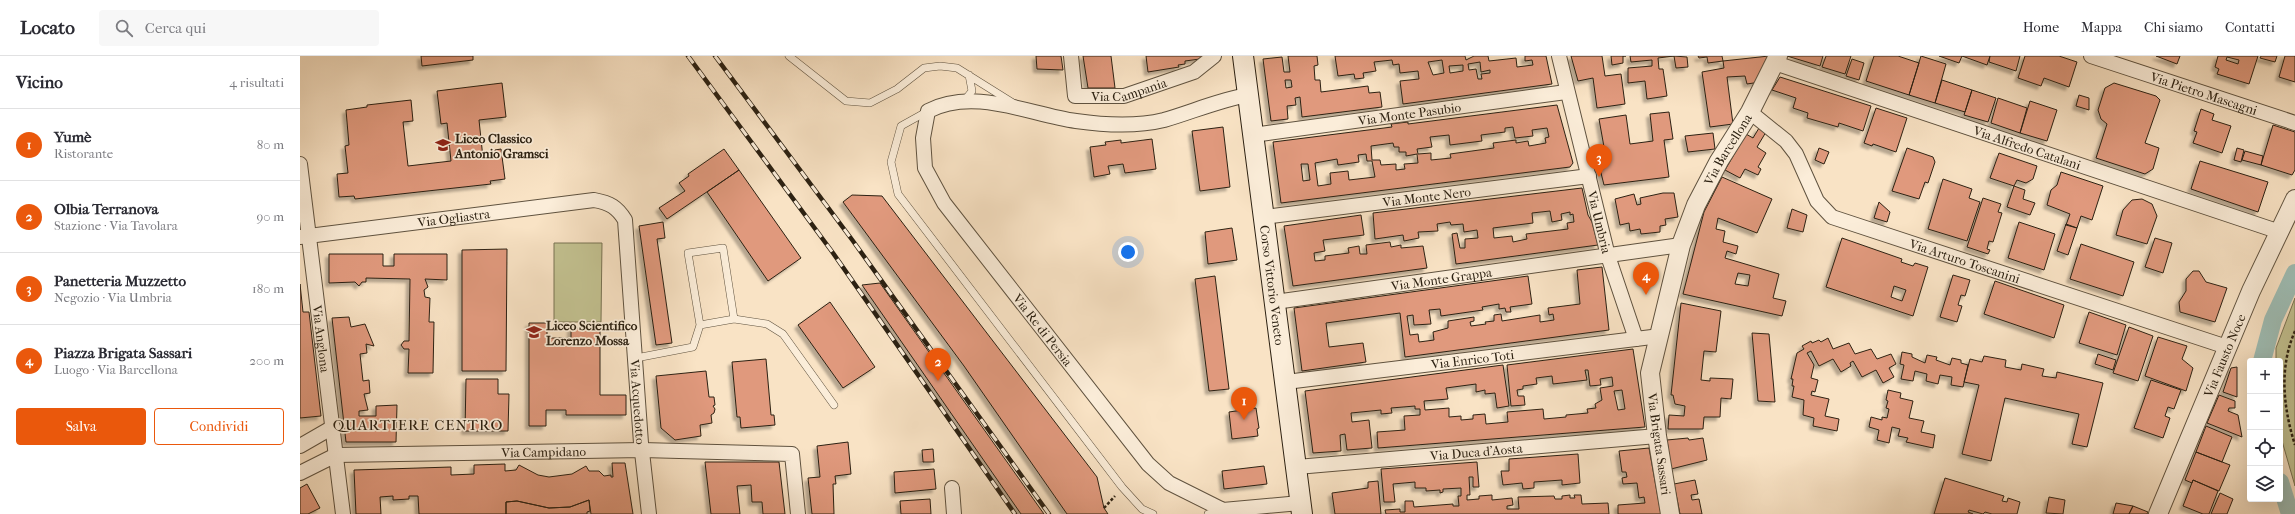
<!DOCTYPE html>
<html lang="it">
<head>
<meta charset="utf-8">
<style>
	body { margin:0; font-family:"IM FELL French Canon",serif; background:#f7f7f7; color:#2b2b33 }
	.controls { position:absolute; right:12px; bottom:12px; display:grid; overflow:hidden; border-radius:4px; box-shadow:0 4px 16px #0002 }
	.controls button { width:36px; height:36px; display:grid; place-items:center; padding:0; border:0; border-bottom:1px solid #e1e1e2; background:#fff; color:#2b2b33; font:20px sans-serif }
	.you { position:absolute; left:828px; top:196px; width:14px; height:14px; margin:-10px; border:3px solid #fff; border-radius:50%; background:#1a73e8; box-shadow:0 0 0 6px #1a73e833 }
	.badge { display:grid; place-items:center; width:26px; height:26px; border-radius:50%; background:#ea580c; color:#fff; font-size:13px; font-weight:700 }
	.pin { position:absolute; translate:-50% -33px; filter:drop-shadow(0 1px 2px #0008) }
	.pin::after { content:''; position:absolute; top:21px; width:14px; height:12px; background:inherit; clip-path:polygon(0 0,100% 0,50% 100%) }
	.list { margin:0; padding:0; list-style:none }
	h2 { display:flex; justify-content:space-between; align-items:center; height:52px; margin:0; padding:0 16px; font-size:17px }
	h2 small { font-size:13px; font-weight:400; color:#7c7c81 }
	.list li { display:grid; grid-template-columns:26px 1fr auto; gap:12px; align-items:center; box-sizing:border-box; height:72px; padding:0 16px; border-top:1px solid #e1e1e2 }
	.list b { display:block; font-size:15px; white-space:nowrap }
	.list p { margin:0; font-size:13px; white-space:nowrap; color:#7c7c81 }
	.list em { font-size:13px; font-style:normal; color:#7c7c81 }
	.actions { display:flex; gap:8px; padding:12px 16px }
	.actions a { flex:1; padding:9px 0; border:1px solid #ea580c; border-radius:4px; text-align:center; font-size:14px; color:#ea580c }
	.actions .main { background:#ea580c; color:#fff }
	.icon { flex:none; width:22px; height:22px; fill:none; stroke:currentColor; stroke-width:2; stroke-linecap:round; stroke-linejoin:round }
	.map { position:relative; flex:none; width:1995px; height:458px; overflow:hidden }
	header { display:flex; align-items:center; gap:24px; box-sizing:border-box; height:56px; padding:0 20px; background:#fff; border-bottom:1px solid #e1e1e2 }
	header strong { font-size:19px }
	nav { display:flex; gap:22px; margin-inline-start:auto; font-size:14px }
	.search { width:280px; height:36px; background:#f7f7f7; display:flex; align-items:center; gap:10px; box-sizing:border-box; padding:0 14px; border-radius:4px; color:#7c7c81; font-size:15px }
	main { display:flex }
	aside { flex:1; background:#fff }
	.map>svg:first-child { display:block }
	.green { fill:#c3c291; stroke:#787252 }
	.lines { fill:none; stroke-linecap:round; stroke-linejoin:round }
	.canal { stroke:#9ebeb6; stroke-width:18 }
	.building { fill:#e0997d; stroke:#2c2112; fill-rule:evenodd; filter:url(#shadow) }
	.service-casing { stroke:#5f523f; stroke-width:8 }
	.minor-casing { stroke:#5f523f; stroke-width:16 }
	.tertiary-casing { stroke:#5f523f; stroke-width:20 }
	.secondary-casing { stroke:#2c2112; stroke-width:22 }
	.path { stroke:#2c2112; stroke-width:2.5; stroke-dasharray:3 2; stroke-linecap:butt }
	.service { stroke:#fbedd9; stroke-width:7 }
	.minor { stroke:#fbedd9; stroke-width:14 }
	.tertiary { stroke:#fbedd9; stroke-width:18 }
	.secondary { stroke:#fbedd9; stroke-width:20 }
	.rail-casing { stroke:#2c2112; stroke-width:4.5 }
	.rail { stroke:#fbedd9; stroke-width:3; stroke-dasharray:9; stroke-linecap:butt }
	.labels { text-anchor:middle; dominant-baseline:central; stroke-width:3.5; stroke-linejoin:round; paint-order:stroke }
	.street-label { font-size:13px; fill:#2c2112; stroke:#fbedd9 }
	.poi-label { font-size:13px; font-weight:bold; fill:#2c2112; stroke:#fbedd9; text-anchor:start }
	.quarter-label { font-size:15px; letter-spacing:1px; fill:#2c2112; stroke:#fbedd9 }
</style>
</head>
<body>
<header>
<strong>Locato</strong>
<div class="search"><svg class="icon" aria-label="search" viewBox="0 0 24 24"><circle cx="10" cy="10" r="6"/><path d="M15 15l6 6"/></svg>Cerca qui</div>
<nav><a>Home</a><a>Mappa</a><a>Chi siamo</a><a>Contatti</a></nav>
</header>
<main>
<aside>
<h2>Vicino<small>4 risultati</small></h2>
<ul class="list">
<li><span class="badge">1</span><div><b>Yumè</b><p>Ristorante</p></div><em>80 m</em></li>
<li><span class="badge">2</span><div><b>Olbia Terranova</b><p>Stazione · Via Tavolara</p></div><em>90 m</em></li>
<li><span class="badge">3</span><div><b>Panetteria Muzzetto</b><p>Negozio · Via Umbria</p></div><em>180 m</em></li>
<li><span class="badge">4</span><div><b>Piazza Brigata Sassari</b><p>Luogo · Via Barcellona</p></div><em>200 m</em></li>
</ul>
<div class="actions"><a class="main">Salva</a><a>Condividi</a></div>
</aside>
<div class="map">
<svg width="1995" height="458" viewBox="0 0 1995 458">
	<defs>
		<filter id="shadow"><feDropShadow dx="-3.5" dy="3.5" stdDeviation="1" flood-color="#0004"/></filter>
	</defs>
	<rect width="100%" height="100%" fill="#f9e3c5"/>
	<filter id="stains"><feTurbulence type="fractalNoise" baseFrequency=".005" numOctaves="4"/><feColorMatrix values="0 0 0 0 .2 0 0 0 0 .09 0 0 0 0 .02 0 0 0 .5 -.17"/></filter>
	<radialGradient id="worn" r=".72"><stop offset=".6" stop-color="#630" stop-opacity="0"/><stop offset="1" stop-color="#630" stop-opacity=".3"/></radialGradient>
	<!-- green -->
	<path class="green" d="M254 187H302L301 266H254Z
		M1995 242V430L1980 378V305H1976V292Z"/>
	<g class="lines">
		<!-- canal -->
		<path class="canal" d="M1962 305 1973 264 1995 217
			M1980 426 1990 458"/>
	</g>
	<!-- building -->
	<path class="building" d="M121 0H173V4L122 10Z
		M736 0H761L763 14 737 13Z
		M783 0H811L815 32H788Z
		M846 0H903L900 3 885 5V8L878 9 879 11 848 16Z
		M988 0H1017L1018 9 1014 10 1015 24H1020L1021 36 1068 30 1069 37 1080 36 1082 51 1002 61 1000 41 995 42 996 49 987 50 988 63 971 65 963 3 982 1 984 16H990ZM985 24H991L992 31 986 32Z
		M1035 0H1165L1166 4 1174 0H1188L1189 5 1216 2 1217 11 1233 9 1232 4 1225 5V0H1246L1252 28 1103 48 1100 25 1119 23 1118 15 1100 17 1099 8 1093 9 1092 4 1074 6 1076 15 1063 17 1064 22 1055 23 1054 18 1038 20ZM1142 4 1144 17 1133 19 1128 6ZM1180 6 1181 16 1190 14V17L1181 18 1182 23H1178L1176 13 1169 14 1168 8ZM1163 9V15L1150 17 1149 10Z
		M1271 0H1302L1305 20 1321 18 1325 48 1297 52 1293 22 1278 25Z
		M1311 0H1326H1323V7L1312 9Z
		M1330 0H1374L1358 2 1359 13H1363L1367 40 1347 43 1345 25 1328 27V12L1352 10V4L1331 6Z
		M1374 0 1387 1 1388 11 1376 12Z
		M1398 0H1422L1423 5 1408 7 1407 1 1399 2Z
		M1469 0 1460 26 1447 28 1445 20 1427 21 1433 68 1410 71 1402 16 1424 12 1423 5Z
		M1487 0H1523L1520 10Z
		M1526 0H1551L1545 18 1522 11Z
		M1574 0H1598L1619 7 1609 39 1566 25Z
		M1621 0 1646 8 1635 47 1609 39Z
		M1639 0H1662L1659 7Z
		M1662 0H1690L1687 9Z
		M1690 0H1720L1716 15 1689 6Z
		M1725 0H1759L1777 6 1769 31 1744 22 1741 30 1718 22Z
		M1856 0H1880L1877 8Z
		M1918 0H1958L1949 28 1917 18 1919 13 1915 11ZM1927 1 1939 4 1938 8 1926 4Z
		M1961 0H1977L1975 6 1960 2Z
		M1985 0H1995V26L1979 21Z
		M1552 3 1564 7 1559 24 1546 20Z
		M1480 21 1571 50 1563 75 1539 67 1538 71 1507 62 1508 57 1493 52 1496 42 1472 34Z
		M1642 24 1672 34 1665 56 1635 47Z
		M202 27 206 61 179 64 183 102 196 100 195 94 201 93 205 123 190 125 191 128 55 143 54 140 39 141 37 118 48 117 45 90 49 89 46 54 67 51V49L111 44 113 65 103 66 108 110 151 105 147 67 141 68 137 35Z
		M1814 27 1856 40 1860 44 1845 87 1859 92 1853 113 1845 118 1796 102 1807 68 1801 63 1798 54 1805 32Z
		M1672 34 1696 42 1688 66 1664 59Z
		M1779 39 1789 42V54L1776 50Z
		M1698 42 1727 52 1720 77 1691 67Z
		M1730 45 1757 54 1747 85 1720 77Z
		M1257 49 1273 107 1270 111 981 147 973 86 1092 71 1091 68 1108 66V68ZM1213 71 1215 82 1233 80 1232 74 1247 72 1249 81 1245 82 1246 87 1229 90 1228 85 1216 87V84L1193 87 1194 92 1150 98 1151 102 1131 104V97L1118 98 1117 93 1132 91 1130 81 1149 79 1150 89 1182 85 1181 79 1205 76V72ZM1093 87 1094 91H1099V96H1106V100L1117 98 1118 107 1104 108 1105 113 1096 114V108L1081 109 1080 104H1072L1071 90ZM1066 98 1067 105H1072L1075 121 1049 124 1048 115 1030 117 1031 128 1018 130 1015 107 1037 103 1038 109 1059 106 1058 99ZM1001 108H1008L1010 124 1003 125Z
		M1576 52 1607 62 1596 96 1573 88 1572 90 1564 87Z
		M1901 53 1914 58 1912 64 1931 70 1922 97 1893 87 1897 76 1894 75Z
		M1369 56 1373 83 1364 84 1369 121 1304 129 1295 93 1304 91 1299 63 1326 59 1330 88 1353 85 1350 58Z
		M1973 69 1995 76V114L1992 119 1961 109Z
		M923 71 930 131 900 135 892 75Z
		M1459 72 1466 76 1457 91 1466 97 1458 111 1461 113 1458 119 1445 113 1440 122 1425 114 1446 78 1453 82Z
		M1413 77 1415 93 1388 96 1385 80Z
		M852 83 856 113 825 117 823 108 808 110 810 118 794 121 790 91 806 89 805 86 821 84V87Z
		M1519 92 1529 96 1524 108 1515 104Z
		M1607 92 1633 101 1635 106 1628 127 1625 126 1619 143 1592 135Z
		M1937 92 1944 94 1941 106 1934 104Z
		M424 93 439 114 367 163 359 152 385 135 379 127 389 120 388 118Z
		M1945 95 1963 100 1961 109 1942 104Z
		M1699 97 1737 110 1733 123 1726 127 1717 124 1714 130 1690 122Z
		M1900 105 1968 126 1958 156 1891 133Z
		M439 114 501 202 468 225 407 136Z
		M1761 116 1803 130 1792 164 1781 160 1777 172 1766 169 1770 158 1747 149 1751 134 1757 129Z
		M1422 121 1472 143 1457 177 1418 162 1416 173 1425 175 1423 186 1438 190 1436 198 1427 195 1425 202 1479 218 1473 242 1486 245 1482 260 1383 238 1404 156ZM1438 217 1450 219 1448 230 1435 228Z
		M1643 123 1672 133 1669 142 1680 146 1667 185 1628 173Z
		M1714 130 1725 134 1723 143 1735 147 1730 159 1707 151Z
		M1282 132 1288 159 1292 166 1298 189 1156 208 1152 178 1157 177 1160 192H1165V183L1178 182 1177 174 1164 176 1163 168 1151 169 1150 166 1137 168 1138 175 1118 176 1119 182 1104 185 1103 179 1075 183 1073 157ZM1250 155 1252 166 1262 164 1261 158 1270 156V159L1273 158 1274 166 1267 167 1268 173 1226 178 1227 183 1213 186 1212 180 1194 182 1193 172 1233 167 1232 157Z
		M1363 137H1374L1378 161 1365 163 1366 169 1360 170V176L1341 178 1340 173 1330 175 1329 167 1320 169 1315 143 1334 138 1337 149 1341 148 1340 142Z
		M552 139 582 140 797 421 804 452 808 458H767L664 310 543 146Z
		M1683 142 1701 148 1698 156 1702 157 1693 186 1689 185 1687 193 1690 194 1688 198 1667 191Z
		M1842 143 1852 148 1857 160 1847 188 1816 179 1823 154 1832 144Z
		M1579 146 1590 156 1587 166 1574 162Z
		M1492 153 1507 159 1503 176 1487 172Z
		M1061 159 1064 179 1023 184 1025 195 1014 197 1015 205 1025 204V200L1049 197 1048 192 1059 190 1060 198H1067L1066 189 1090 186 1091 191 1101 189V192L1123 190 1127 212 993 230 984 170Z
		M363 166 365 182 357 183 372 287 356 289 339 170Z
		M1719 166 1755 178 1744 214 1708 202Z
		M1766 168 1777 172 1768 199 1757 195Z
		M932 172 937 204 908 208 905 176Z
		M1542 182 1602 203 1601 206 1613 210 1615 207 1628 211 1613 260 1526 231ZM1594 230 1606 234 1602 245 1591 241Z
		M1855 182 1872 187 1863 217 1845 211Z
		M1781 188 1834 206 1823 240 1770 223Z
		M207 193 206 315H162V194Z
		M29 198H83V210H94V198H147V224L125 223 128 231 124 234 125 241 130 242 129 266H134L133 317H108L109 293H104L101 289 104 285H109L110 223 66 222V226H62L59 230 55 226 29 227Z
		M1302 211 1309 274 1105 301 1100 257 1026 267 1029 291 1063 287 1066 306 1002 315 994 252 1228 220 1232 248 1210 251 1211 256H1206L1205 252 1199 253V248L1182 251 1183 254 1141 260 1140 253 1129 254 1131 268 1114 269 1113 259 1107 260 1110 279 1118 278 1119 286 1134 284 1133 276 1148 272V265L1174 261V265L1170 266 1171 270 1186 268 1185 266 1194 265V259L1201 258 1202 265 1240 259V266L1254 264 1253 258 1249 259 1248 252 1280 248 1277 214Z
		M1893 215H1899L1906 226 1927 232 1915 266 1880 256 1879 246 1886 235V223Z
		M1653 219 1670 224 1665 240 1661 239 1658 249 1662 250 1657 266 1640 261Z
		M915 220 929 333 909 335 895 223Z
		M1695 225 1764 249 1754 282 1684 258Z
		M580 227 744 458H721L562 229Z
		M0 228 3 256H9L21 360 0 362Z
		M530 246 575 311 543 332 498 269Z
		M1381 247 1421 255 1416 296 1404 295 1401 324 1410 325V322L1433 323 1431 343 1421 342 1420 361H1404L1403 373H1368L1369 359 1384 360 1385 350 1375 348 1373 339H1371Z
		M1789 256 1826 269 1817 299 1779 287Z
		M49 261 51 271 65 268 74 290 66 288 67 297 60 298 63 325 69 324 70 337 64 338 68 354 59 355V360H76V350L97 349 96 386H46L32 262Z
		M229 267H247V282H271V272H300V339H326V359H266V354H246V370H229Z
		M1829 271 1853 280 1838 325 1813 317Z
		M1452 277 1469 278 1475 346 1458 345Z
		M1858 281 1887 290 1882 303 1893 312 1886 335 1845 320Z
		M1528 282 1533 293 1549 287 1555 298 1571 293 1577 303 1591 298 1596 308 1589 312 1594 321 1583 327 1576 314 1562 321 1553 305 1550 307 1551 310 1541 316 1533 303 1519 310 1511 295 1507 297 1514 309 1511 322 1518 324 1515 336 1512 335 1511 339 1529 343 1525 360 1539 363 1537 375 1513 370 1514 362 1503 359 1504 344 1492 341 1494 330H1492L1493 323H1491L1497 297 1504 293 1502 290 1511 285 1512 287 1519 284 1521 286Z
		M1333 293 1345 371 1078 392 1077 376 1105 374 1104 360 1120 359V353H1115V350L1091 352 1092 357 1081 358V354L1051 357 1052 366 1069 364 1072 392 1047 394 1045 378 1040 379 1041 395 1013 397 1005 335 1203 309 1209 350 1197 352 1195 337 1185 338V334L1176 336V328L1146 332 1148 343 1124 345 1125 354 1149 352V361L1161 360V364L1173 363V359L1185 358 1186 368 1208 366 1207 356 1243 353 1244 363 1266 361V359L1288 357 1287 353 1296 352 1295 348 1302 344 1300 332 1313 330 1312 321 1300 323 1301 329 1290 330 1288 314H1285L1287 324 1253 328 1252 320 1236 322 1237 328 1223 330V333L1217 334 1218 340H1224L1225 349 1211 350 1207 309ZM1322 334 1325 353 1318 354 1314 335Z
		M1602 296 1612 298V301L1625 307 1627 299 1637 301 1636 304 1650 309 1652 302 1661 304V307L1668 309 1663 331 1651 329 1652 321 1640 319 1638 328 1626 325 1627 318 1615 315 1613 325 1601 323 1604 309 1600 308Z
		M1798 298 1816 304 1813 314 1795 308Z
		M1684 300 1706 304 1705 311 1721 314 1722 308 1744 313 1742 320 1756 322 1757 316 1803 327 1787 391 1772 388 1779 358 1705 342 1691 405 1662 398 1679 329 1664 326 1670 303 1682 306Z
		M466 303 471 359H474L475 369 441 372 440 361H437L432 306Z
		M1937 311V341L1923 336 1931 312Z
		M406 315 409 341H414L415 349 413 350 415 353 414 357 411 359 412 367 400 369 401 380 375 384 361 372 356 320Z
		M166 323H198V338H209L208 375H165Z
		M1851 324 1881 334 1874 353 1868 351 1865 360 1870 362 1863 382 1834 372Z
		M1588 334 1601 337 1600 342 1613 345 1609 362 1624 365 1621 376 1635 379 1633 392 1606 386 1608 382 1598 380 1600 373 1592 371 1589 387 1577 384 1579 374 1569 371 1571 361 1582 364V361L1587 362 1589 353 1586 352 1588 345 1586 344Z
		M1919 339 1935 345V352H1929L1928 355 1938 359 1942 381 1907 367Z
		M956 352 959 372 957 373 958 380 932 383 929 356Z
		M1906 370 1932 381 1922 406 1896 396Z
		M1388 382 1389 384 1403 382 1407 404 1371 413 1367 384Z
		M548 386 551 418 535 420 536 428H533L534 458H512L508 422 520 421 517 390Z
		M1349 392 1361 458H1318V449L1345 447 1344 441 1339 442 1337 427 1323 428 1322 422 1327 421 1326 416H1322L1319 395Z
		M633 393 634 406H623L622 394Z
		M1896 396 1930 409 1919 435 1893 424 1892 427 1885 424Z
		M1278 398 1280 427 1262 429V424L1234 426V432L1223 433 1222 427 1203 429 1201 415H1209V403Z
		M405 406H479L485 458H463L462 446H452L451 429 437 430 440 458H411Z
		M1177 406 1179 431H1173V421H1169L1170 439H1167V444L1179 443V440L1192 439V444L1212 442 1213 449 1207 450V453H1219L1218 441 1254 440 1255 443H1262V440L1270 439V442H1275L1274 439H1281L1282 448 1308 447 1309 458H1086L1085 454 1100 453V456H1105V445H1113L1114 451 1153 448V450H1159L1158 440H1161V432L1143 433V436L1140 437V434L1126 435V432H1115V426L1093 428 1095 446H1084L1081 413Z
		M312 407H325L333 458H291L289 444 270 451 249 452 217 445 206 446V458H119L118 440H109V443L93 444V440L80 441 81 458H56L54 414 151 411V419L174 418V409L205 408V415L216 414 219 409 238 419 249 421 272 418 286 410 289 415H299L304 420 311 419V421H313Z
		M964 410 967 428 924 433 922 415Z
		M634 413 636 433 595 437 594 416Z
		M1645 422 1704 440 1702 445 1707 446 1708 442 1720 446 1717 458H1692L1685 456 1683 458 1669 454 1668 456 1673 458H1634Z
		M1395 424 1398 438 1391 439 1392 444 1399 443 1402 458H1380L1374 428Z
		M1893 424 1918 435 1909 458H1903L1883 450Z
		M1078 425 1081 458H1035L1032 437 1068 432V426Z
		M7 428 20 452 8 458H0V432Z
		M1920 437 1933 443 1927 458H1911Z
		M1749 441 1765 444 1763 458 1746 457Z
		M630 443 631 458H601L600 445Z
		M289 444 290 455 287 456V458H206V446L217 445 249 452 270 451Z
		M1816 447 1833 450 1829 458H1813Z
		M1833 450 1848 456 1847 458H1829Z"/>
	<g class="lines">
		<!-- service casing -->
		<g class="service-casing">
			<path id="service" d="M489 0 546 45 570 47 597 33 624 12 640 10 657 12 713 47
				M665 44 672 35 669 19
				M628 55 601 70 591 106 598 138 822 431 842 453 853 458
				M434 263 467 268 483 278 534 349
				M336 302 393 291 400 269 434 263 423 192 388 197 400 269
				M908 458 921 455"/>
		</g>
		<!-- minor casing -->
		<g class="minor-casing">
			<g id="minor">
				<path id="s1" d="M771 0 775 40H824L894 16 914 0"/>
				<path id="s2" d="M1259 0 1308 200 1336 283"/>
				<path id="s3" d="M1791 0 1995 67"/>
				<path id="s4" d="M1475 7 1980 176"/>
				<path id="s5" d="M948 39C919 44 892 56 864 64 836 71 804 69 776 65 728 58 674 31 628 55L623 82 625 112 644 147 848 408 869 427 923 454 1000 447"/>
				<path id="s6" d="M1450 56 1486 85 1496 98 1517 145 1532 161 1927 291"/>
				<path id="s7" d="M953 79 1266 36"/>
				<path id="s8" d="M0 108 43 458"/>
				<path id="s9" d="M964 161 1289 120"/>
				<path id="s10" d="M0 181 294 144C310 147 317 151 325 164L341 387 349 458"/>
				<path id="s11" d="M975 246 1381 189"/>
				<path id="s12" d="M986 326 1360 280"/>
				<path d="M0 390 33 371"/>
				<path id="s13" d="M997 411 1357 380"/>
				<path id="s14" d="M0 417 36 399 342 394 492 398 498 458"/>
				<path d="M652 432 654 458"/>
			</g>
		</g>
		<!-- tertiary casing -->
		<g class="tertiary-casing">
			<g id="tertiary">
				<path id="s15" d="M1370 458 1357 380 1350 317 1381 189 1396 149 1419 105 1450 56 1478 0"/>
				<path id="s16" d="M1858 458 1951 235 1995 143"/>
			</g>
		</g>
		<!-- secondary casing -->
		<g class="secondary-casing">
			<g id="secondary">
				<path id="s17" d="M943 0 1002 458"/>
			</g>
		</g>
		<!-- path -->
		<path class="path" d="M1995 275C1979 311 1983 351 1995 389
			M804 452 815 440"/>
		<!-- service -->
		<use href="#service" class="service"/>
		<!-- minor -->
		<use href="#minor" class="minor"/>
		<!-- tertiary -->
		<use href="#tertiary" class="tertiary"/>
		<!-- secondary -->
		<use href="#secondary" class="secondary"/>
		<!-- rail casing -->
		<g class="rail-casing">
			<path id="rail" d="M388 0 533 197 715 458
				M415 0 553 185 749 458"/>
		</g>
		<!-- rail -->
		<use href="#rail" class="rail"/>
	</g>
	<!-- icons -->
	<defs>
		<g id="school-bare" transform="scale(1.2)"><path d="M0-5L7-2L0 1L-7-2ZM-4 1L0 2.5L4 1V4Q0 6-4 4Z" fill="#8f2418" stroke="#fbedd9" stroke-width="2.5" paint-order="stroke"/></g>
	</defs>
	<g fill-rule="evenodd">
		<use href="#school-bare" x="143" y="89"/>
		<use href="#school-bare" x="234" y="276"/>
	</g>
	<g class="labels">
		<!-- street labels -->
		<g class="street-label">
			<text stroke="none"><textPath href="#s1" startOffset="95">Via Campania</textPath></text>
			<text stroke="none"><textPath href="#s3" startOffset="119">Via Pietro Mascagni</textPath></text>
			<text stroke="none"><textPath href="#s7" startOffset="158">Via Monte Pasubio</textPath></text>
			<text stroke="none"><textPath href="#s4" startOffset="266">Via Alfredo Catalani</textPath></text>
			<text stroke="none"><textPath href="#s15" startOffset="381">Via Barcellona</textPath></text>
			<text stroke="none"><textPath href="#s9" startOffset="164">Via Monte Nero</textPath></text>
			<text stroke="none"><textPath href="#s10" startOffset="155">Via Ogliastra</textPath></text>
			<text stroke="none"><textPath href="#s2" startOffset="171">Via Umbria</textPath></text>
			<text stroke="none"><textPath href="#s6" startOffset="276">Via Arturo Toscanini</textPath></text>
			<text stroke="none"><textPath href="#s11" startOffset="168">Via Monte Grappa</textPath></text>
			<text stroke="none"><textPath href="#s17" startOffset="231">Corso Vittorio Veneto</textPath></text>
			<text stroke="none"><textPath href="#s5" startOffset="586">Via Re di Persia</textPath></text>
			<text stroke="none"><textPath href="#s8" startOffset="176">Via Anglona</textPath></text>
			<text stroke="none"><textPath href="#s16" startOffset="172">Via Fausto Noce</textPath></text>
			<text stroke="none"><textPath href="#s12" startOffset="188">Via Enrico Toti</textPath></text>
			<text stroke="none"><textPath href="#s10" startOffset="517">Via Acquedotto</textPath></text>
			<text transform="translate(1359 388) rotate(82)">Via Brigata Sassari</text>
			<text stroke="none"><textPath href="#s13" startOffset="180">Via Duca d'Aosta</textPath></text>
			<text stroke="none"><textPath href="#s14" startOffset="248">Via Campidano</textPath></text>
		</g>
		<!-- poi labels -->
		<g class="poi-label">
			<text x="155" y="82">Liceo Classico<tspan x="155" dy="15">Antonio Gramsci</tspan></text>
			<text x="246" y="269">Liceo Scientifico<tspan x="246" dy="15">Lorenzo Mossa</tspan></text>
		</g>
		<!-- quarter labels -->
		<g class="quarter-label">
			<text x="118" y="369">QUARTIERE CENTRO</text>
		</g>
	</g>
	<rect width="100%" height="100%" filter="url(#stains)"/>
	<rect width="100%" height="100%" fill="url(#worn)"/>
</svg>
<div class="controls">
<button>+</button>
<button>−</button>
<button><svg class="icon" aria-label="locate" viewBox="0 0 24 24"><circle cx="12" cy="12" r="6"/><path d="M12 2v4M12 18v4M2 12h4M18 12h4"/></svg></button>
<button><svg class="icon" aria-label="layers" viewBox="0 0 24 24"><path d="M12 4l9 5-9 5-9-5zM3 14l9 5 9-5"/></svg></button>
</div>
<div class="you"></div>
<div class="pin badge" style="left:944px;top:364px">1</div>
<div class="pin badge" style="left:638px;top:325px">2</div>
<div class="pin badge" style="left:1299px;top:121px">3</div>
<div class="pin badge" style="left:1346px;top:239px">4</div>
</div>
</main>
</body>
</html>
